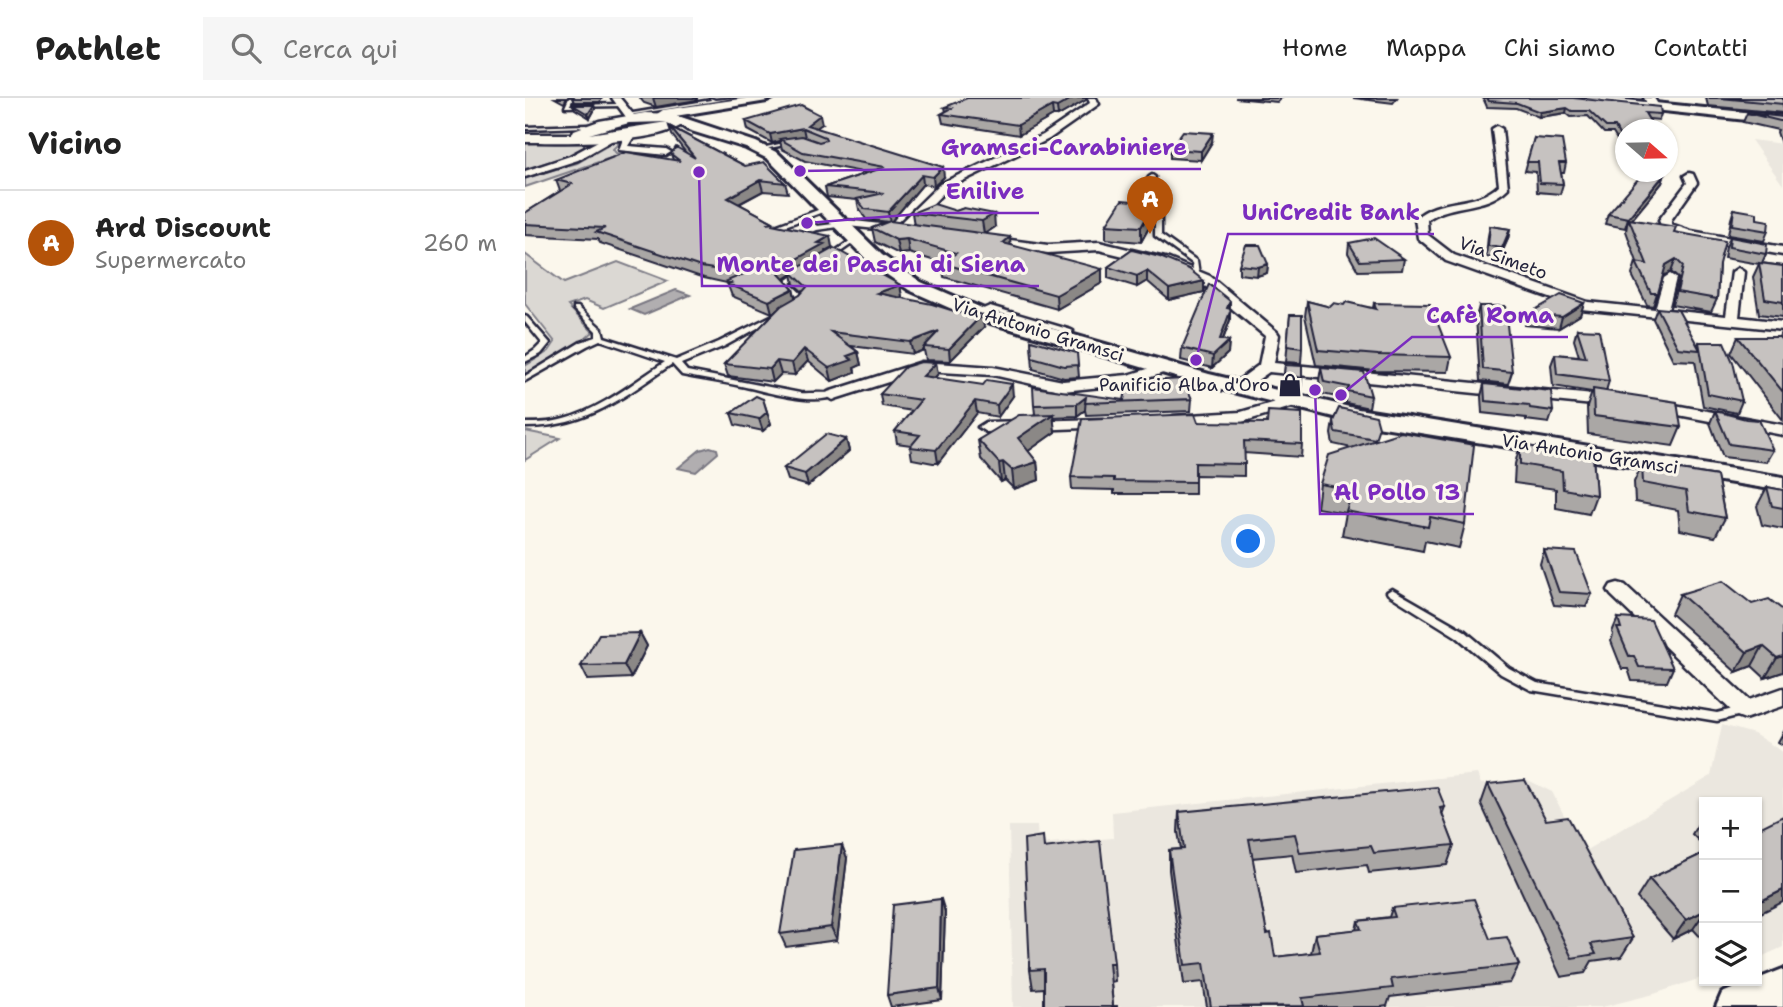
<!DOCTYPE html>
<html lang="it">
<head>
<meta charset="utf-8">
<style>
	body { margin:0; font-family:"Shantell Sans",sans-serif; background:#f6f6f6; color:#222 }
	.controls { position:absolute; right:21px; bottom:21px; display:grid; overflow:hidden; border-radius:0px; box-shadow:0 2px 5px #0004 }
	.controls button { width:63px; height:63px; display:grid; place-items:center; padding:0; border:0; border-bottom:2px solid #e0e0e0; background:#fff; color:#222; font:35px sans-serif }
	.compass { position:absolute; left:1090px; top:21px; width:63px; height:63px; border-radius:50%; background:#fff; box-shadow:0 2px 5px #0004; rotate:110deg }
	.you { position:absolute; left:724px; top:444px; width:24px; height:24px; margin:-18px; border:5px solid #fff; border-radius:50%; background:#1a73e8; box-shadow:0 0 0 10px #1a73e833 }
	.badge { display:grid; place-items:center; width:46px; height:46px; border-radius:50%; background:#b45309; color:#fff; font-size:23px; font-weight:700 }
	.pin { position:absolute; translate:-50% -58px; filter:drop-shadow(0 2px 4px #0008) }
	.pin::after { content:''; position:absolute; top:37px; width:24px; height:21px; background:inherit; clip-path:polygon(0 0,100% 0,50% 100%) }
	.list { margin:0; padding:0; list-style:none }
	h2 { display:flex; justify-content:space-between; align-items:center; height:91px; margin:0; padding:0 28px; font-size:30px }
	h2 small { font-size:23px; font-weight:400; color:#767676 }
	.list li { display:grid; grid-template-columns:46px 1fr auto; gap:21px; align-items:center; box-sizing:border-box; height:105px; padding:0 28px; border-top:2px solid #e0e0e0 }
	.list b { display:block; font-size:26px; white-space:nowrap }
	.list p { margin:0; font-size:23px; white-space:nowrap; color:#767676 }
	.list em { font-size:23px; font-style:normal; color:#767676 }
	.icon { flex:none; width:38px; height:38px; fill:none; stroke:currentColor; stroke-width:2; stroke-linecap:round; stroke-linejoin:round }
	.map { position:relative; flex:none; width:1258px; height:909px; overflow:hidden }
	header { display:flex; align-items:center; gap:42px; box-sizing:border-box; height:98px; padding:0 35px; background:#fff; border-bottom:2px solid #e0e0e0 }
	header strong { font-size:33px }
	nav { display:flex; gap:38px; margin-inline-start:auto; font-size:24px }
	.search { width:490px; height:63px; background:#f6f6f6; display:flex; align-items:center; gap:18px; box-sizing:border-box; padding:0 24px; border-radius:0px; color:#767676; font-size:26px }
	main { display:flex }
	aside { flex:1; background:#fff }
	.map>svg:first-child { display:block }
	.built { fill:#ebe7df }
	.green { fill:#dbd8d3; stroke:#7e7d87; stroke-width:2 }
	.water { fill:#b1aeb0; stroke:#787681; stroke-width:2 }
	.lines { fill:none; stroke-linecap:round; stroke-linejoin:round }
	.service-casing { stroke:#22223b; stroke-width:5 }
	.minor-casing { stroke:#22223b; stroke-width:5 }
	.tertiary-casing { stroke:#22223b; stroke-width:5 }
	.secondary-casing { stroke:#22223b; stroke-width:6 }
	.primary-casing { stroke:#22223b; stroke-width:5 }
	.service { fill:#fbf7ec; fill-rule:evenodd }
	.minor { fill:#fbf7ec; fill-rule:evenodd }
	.tertiary { fill:#fbf7ec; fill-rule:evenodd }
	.secondary { fill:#fbf7ec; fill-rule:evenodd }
	.primary { fill:#fbf7ec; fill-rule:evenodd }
	.wall { fill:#aaa7a5; stroke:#22223b; stroke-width:2; fill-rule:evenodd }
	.shaded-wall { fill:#8b8886; stroke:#22223b; stroke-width:2 }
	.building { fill:#c6c2c0; stroke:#22223b; stroke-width:2 }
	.labels { text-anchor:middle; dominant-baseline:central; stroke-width:6; stroke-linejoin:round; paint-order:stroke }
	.far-street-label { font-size:18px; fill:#22223b; stroke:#fbf7ec }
	.far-poi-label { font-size:18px; fill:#22223b; stroke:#fbf7ec; text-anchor:end }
	.leader { fill:none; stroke:#7b2cbf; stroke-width:2.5 }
	.callout-dot { fill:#7b2cbf; stroke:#fbf7ec; stroke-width:2.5 }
	.callout-label { font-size:23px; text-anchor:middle; font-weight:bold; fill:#7b2cbf; stroke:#fbf7ec; stroke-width:6; stroke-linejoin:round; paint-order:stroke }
</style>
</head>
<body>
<header>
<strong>Pathlet</strong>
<div class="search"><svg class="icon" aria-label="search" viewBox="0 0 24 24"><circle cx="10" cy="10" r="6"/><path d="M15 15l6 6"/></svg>Cerca qui</div>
<nav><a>Home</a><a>Mappa</a><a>Chi siamo</a><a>Contatti</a></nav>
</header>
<main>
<aside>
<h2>Vicino<small></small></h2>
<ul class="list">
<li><span class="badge">A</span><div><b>Ard Discount</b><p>Supermercato</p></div><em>260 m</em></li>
</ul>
</aside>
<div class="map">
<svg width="1258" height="909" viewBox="0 0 1258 909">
	<rect width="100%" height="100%" fill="#fbf7ec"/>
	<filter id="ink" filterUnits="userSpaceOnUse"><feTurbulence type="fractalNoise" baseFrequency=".0143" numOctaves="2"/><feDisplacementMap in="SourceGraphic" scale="14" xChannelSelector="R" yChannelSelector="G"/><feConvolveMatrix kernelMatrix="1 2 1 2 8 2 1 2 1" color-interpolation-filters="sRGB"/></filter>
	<g filter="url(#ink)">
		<!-- built -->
		<path class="built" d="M1226 42 1258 46V87Z
			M1197 627 1229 636 1258 654V849L1236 859 1232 861V704H1179V879L1129 896 1077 909H488L484 728H512L513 746 588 740 587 714 952 676 956 686 1001 681 1027 694 1058 754 1186 678Z"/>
		<!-- green -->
		<path class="green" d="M0 41 56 43 60 48 53 55 0 71Z
			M96 43 88 51 91 55 97 56 0 89V80L52 65 89 44Z
			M0 156 39 185 93 164 143 183 79 210 60 202 43 208 68 234 59 242 0 278V268L24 253 30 244 0 206Z
			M0 333 35 340 0 362Z"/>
		<!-- water -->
		<path class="water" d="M151 192 165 197 119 217 105 211Z
			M185 349 192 351 193 355 171 374 153 370 175 352Z"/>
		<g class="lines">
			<!-- service casing -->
			<g class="service-casing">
				<path id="service" d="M44 0H48L45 7 96 6 98 7 96 8 40 9Z
					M185 0 190 2 209 0 104 17 102 16 186 2Z
					M62 27 60 29 0 31V29Z
					M268 43 270 45 234 52 232 51Z
					M627 77 630 79 622 94 629 109 636 114V137L672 163 674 177 669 176 667 165 630 138V115L624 110 616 94 624 79Z
					M301 109 304 111 303 112 282 120 292 128 317 125 320 127 319 128 292 132 273 140 270 138 271 137 287 130 277 122 254 130 259 134 256 136 247 129Z
					M329 140 334 141 307 160H303V158Z
					M277 172 279 173V175L265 185 282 201 274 208 271 206 275 201 258 185Z
					M465 208 546 232 548 233 537 242 533 240 539 234 465 212 452 217 449 215Z
					M49 209H53L77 231 79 239 151 262 194 244 252 215H256V217L200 248 156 266 162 273 275 295C285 296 304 293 312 297 289 309 241 293 216 288 197 284 177 281 157 277L147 266C97 300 63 329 0 329V325C13 325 26 325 39 321 76 311 108 285 140 264L75 242 62 248 0 283V278L56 244 71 239V233L49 211Z
					M0 218 2 219 25 245 16 256 0 264V259L10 252 17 245 0 224Z
					M867 491 940 533 984 570 1012 585 1192 615 1220 608 1224 609 1226 612 1224 615 1192 623 1006 592 976 576 932 539 863 496 862 494Z"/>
			</g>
			<!-- minor casing -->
			<g class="minor-casing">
				<path id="minor" d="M87 0H95L112 21 110 23H104Z
					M563 0H571L574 6 524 41 423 90 380 134 313 127 307 124 313 121 372 128 415 86 518 37 565 5Z
					M1081 0H1095L1091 3Z
					M972 28 977 31 983 90C960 113 926 104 902 122L903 137 929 157 1063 204 1130 211 1139 180 1145 176 1151 180 1143 212 1201 218 1207 174 1213 170 1219 174 1214 219 1258 224V232L1056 211 921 163 893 140 890 121C913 98 951 110 974 87L967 31Z
					M97 34 108 40 103 48 141 51 146 54 141 57 94 52 98 41 93 39 53 62 0 79V73L45 58 86 36Z
					M1164 75 1168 76 1172 85 1146 122V126L1166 133 1258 149V157L1163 140 1137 130 1134 122 1162 85 1159 78Z
					M462 139 523 147 574 144 644 161 685 178 752 234 754 237 749 265 1088 299 1096 304 1088 309 744 274 717 293H707L704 290 707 287 734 267 740 238 675 184 636 167 574 152 523 155 458 146 456 143Z
					M397 264 468 269 538 283 603 277 639 266 646 270 644 273 605 286 538 293 468 277 398 273 313 300 308 302 300 297 303 294Z
					M767 299 775 304 773 307 717 324 648 328 640 323 648 318 716 314Z
					M1128 303 1258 327V337L1122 311 1120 308Z
					M579 321 585 323 587 326 585 329 461 334 453 329 461 324Z
					M1093 485 1100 487 1224 602 1258 590V608L1220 621 1212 618 1086 497 1083 492 1086 487Z"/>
			</g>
			<!-- tertiary casing -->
			<g class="tertiary-casing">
				<path id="tertiary" d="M1119 0H1129L1134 8 1125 10Z"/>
			</g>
			<!-- secondary casing -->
			<g class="secondary-casing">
				<path id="secondary" d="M222 0H248L242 3 138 20 132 16 138 12Z
					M1041 0H1081L1258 18V26L1047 3Z
					M156 19 231 44 253 55 357 157 396 184 459 211 684 276 833 311 1258 379V393L833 325 671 285 445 219 384 192 345 165 243 61 221 50 163 32 150 23Z
					M1258 871V909H1191L1197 895Z"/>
			</g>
			<!-- primary casing -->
			<g class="primary-casing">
				<path id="primary" d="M120 15 147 16 163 22C138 48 36 44 0 44V36H47L49 32 74 23ZM142 24 64 36 104 25Z"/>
			</g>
			<!-- service -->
			<use href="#service" class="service"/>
			<!-- minor -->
			<use href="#minor" class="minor"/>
			<!-- tertiary -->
			<use href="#tertiary" class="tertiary"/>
			<!-- secondary -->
			<use href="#secondary" class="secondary"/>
			<!-- primary -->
			<use href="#primary" class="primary"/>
		</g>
		<!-- wall -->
		<path class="wall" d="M30 0H42L39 5Z
			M47 0H77L75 4H49Z
			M115 0H172V2L131 9 119 5Z
			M710 0H756L752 4Z
			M828 0H872L868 5Z
			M958 0H1048L1136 16 1134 22 1124 21 1101 32V45H1094L1088 35H1079L1063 18 1046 19 1041 15 1014 19 991 10 962 9Z
			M1181 0H1258V15L1183 8Z
			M561 2 533 18H528L494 37 418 25 416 16 421 14 420 9Z
			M48 7H69L70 11 65 20 50 11Z
			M1222 15 1258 19V52L1252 34 1253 32 1218 24Z
			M221 23 297 26 291 30 419 79 409 88 398 86 366 124 389 127 387 115 431 113 439 110 470 129 460 136 577 185 532 211 419 179 417 165 384 155 374 156 350 144 347 130 363 124 341 121 334 111 332 102 302 99 300 89 342 75 280 63 257 51 255 43 247 45 223 32Z
			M144 28 220 68 260 85 263 95 238 93 214 106 248 124 249 127 307 149 300 153 301 155 375 187 377 199H375L459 229 425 263 401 262 399 252 388 256 326 248 333 254 336 267 329 270 330 274 307 283 283 263 270 277 256 276 248 284 203 278 199 266 252 212 247 215 207 198 202 185 179 180 75 145 73 141 0 137V115L35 93 31 82 148 62 146 56 161 55 147 37ZM267 176 269 186 278 194 275 197 270 200 268 191 259 181Z
			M1009 40 1041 65 1039 75H1036L1038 86 1035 96 1012 94 1011 74 1000 73Z
			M687 44 676 62 645 60V51Z
			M1140 76 1137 85 1107 121 1149 134 1194 166 1192 201 1186 214 1147 207 1154 181 1146 174 1137 179 1128 208 1122 207 1107 177 1111 164H1112L1101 133 1102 127 1100 130 1080 126 1083 116Z
			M627 105V124L616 144 581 141V127Z
			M1209 111 1232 121 1243 133 1239 143 1203 137 1206 121Z
			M965 128 985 131 983 141 974 161 961 159 963 138Z
			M1205 139 1241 156 1237 165 1258 168V219L1234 216 1228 179 1234 166 1199 160 1201 149Z
			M824 145 879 161 877 172 833 173 823 155Z
			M607 152 679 183V194L644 202 622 183 612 189 583 180V169Z
			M743 166 742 175 732 178 714 176V167Z
			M782 203 805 209 819 207 848 210 849 205 926 259 923 274 851 273 791 267 780 218Z
			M1059 205 1055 217 1034 230 1000 227 1003 216Z
			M954 208 987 274 983 286 955 283 951 219Z
			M1132 210 1172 247 1174 244 1217 303 1212 315 1178 308 1170 263 1148 262 1128 221Z
			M705 211V222L698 242 704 243 703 255 687 270 656 262 657 250Z
			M765 217 777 250 776 265 761 264Z
			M1258 229V322L1206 255 1213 239H1254Z
			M1052 231 1084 283 1081 293 1156 329 1148 348 1063 336 1062 309 1067 294 1028 288 1026 267 1030 256 1054 258 1049 242Z
			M506 242 553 267 554 279 539 280 508 271Z
			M411 265 413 276 409 280 488 298 473 319 452 315 413 365H408L387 361 385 349 386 347 372 345 370 333 387 313 357 308 355 296Z
			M760 267 777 280 776 292 758 288Z
			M796 270 846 298 844 310 821 305V301L797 296 794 282Z
			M959 286 1028 313 1024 325 1001 322V320L957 315 956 298Z
			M238 301 246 326 238 333 210 327 206 315Z
			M667 301 666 313 561 317 560 312 552 318 528 319 530 334 503 353 512 364 514 382 489 391 480 382 476 384 456 361 453 342 510 316 509 307 599 302Z
			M1190 313 1248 352 1241 364 1198 359 1185 325Z
			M808 323 852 342 940 426 934 450 900 443 898 453 817 437 821 415 792 410 795 386 827 350 808 346 806 336Z
			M673 324 777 346 776 359 719 355V378L670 377V396H589V392L547 391 546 379Z
			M321 341 324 353 283 388 263 382 259 370Z
			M995 347 1068 358 1071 397 1064 416 1031 410V391L989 385 990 366Z
			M1117 366 1192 378 1200 420 1190 439 1155 432 1153 412 1110 404 1109 384Z
			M1242 389 1258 392V431L1237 427 1232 408Z
			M1019 452 1067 496 1061 509 1029 507 1015 466Z
			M1155 496 1227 506 1258 574 1240 580 1227 568 1211 574 1146 516Z
			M1093 520 1148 570 1142 584 1107 583 1103 571H1097L1086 543 1088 537 1087 534Z
			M115 535 122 548 106 580 63 582 56 568Z
			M1258 635V647L1253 644Z
			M963 686 1021 722 1108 840 1096 859 1067 863 1060 875 1036 879 956 706Z
			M920 709 917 717 929 747 922 767 844 775 842 767 771 775 767 756 727 760 742 836 750 859 786 855 790 836 831 832 833 823 864 819 867 810 965 841 994 867 985 885 865 899 862 908 856 909H682L678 884 659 886 644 772V752L656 751 653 734 654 714Z
			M1179 716V748L1167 736Z
			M520 750 589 865 590 883 586 884 588 908 519 890 508 891 505 872Z
			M1179 755V843L1168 831 1148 841 1112 800 1124 781Z
			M322 760 312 842 261 849 255 836Z
			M420 814 417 902 366 909 362 897Z"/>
		<!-- shaded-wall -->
		<path class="shaded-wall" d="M128 0H172V2L131 9Z
			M548 0H561V2L533 18 532 9Z
			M69 7 70 11 65 20 63 16Z
			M527 8 528 18 494 37 493 27Z
			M1042 10 1041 15 1014 19 1015 14Z
			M295 17 297 26 287 33 282 27Z
			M278 30 280 39 255 41V43L247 45 245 36Z
			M688 35 687 44 676 62V53Z
			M418 69 419 79 409 88 408 79Z
			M1140 76 1137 85 1105 124 1104 121 1100 130 1103 120Z
			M397 77 398 86 365 125 363 114Z
			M235 82 238 93 206 110 203 100Z
			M627 110V124L616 144V129Z
			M469 116 470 129 459 136 457 123Z
			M985 131 983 141 974 161 977 150Z
			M305 138 307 149 300 153 301 157 266 174 267 176 258 182 254 176 255 170Z
			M485 139 486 153 478 145Z
			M382 141 384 155 374 156 371 142Z
			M1151 161 1146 174 1136 179 1141 167Z
			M743 166 742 175 732 178 733 169Z
			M577 171V185L532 211 531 197Z
			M622 173V183L612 189V178Z
			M679 183V194L644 202V191Z
			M375 187 377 199 354 207 352 195Z
			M268 191 271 203 247 215 244 203Z
			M705 203V222L694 252 704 243 703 255 687 270 688 258 695 241 702 210Z
			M1059 205 1055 217 1034 230 1037 219Z
			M457 217 459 229 425 263 424 251Z
			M414 233 399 249V252L388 256 385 244Z
			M279 251 283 263 270 277 267 265Z
			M333 254 336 267 329 270 330 274 307 283 304 270 322 258Z
			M252 263 256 276 248 284 245 271Z
			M411 265 413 276 400 290 398 278Z
			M487 286 488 298 473 319 472 307Z
			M561 299 560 312 552 318V306Z
			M450 303 452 315 413 365 411 352Z
			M242 314 246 326 238 333 234 321Z
			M528 316 530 334 495 359 493 340Z
			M321 341 324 353 283 388 280 376Z
			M478 364 480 382 476 384 474 365Z
			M512 364 514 382 489 391 487 372Z
			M115 535 122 548 106 580 99 567Z
			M1238 548 1227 568 1211 574 1222 554Z
			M1258 558V574L1240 580 1252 560Z
			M317 747 322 760 312 842 306 829Z
			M1258 792V804L1232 817V805Z
			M416 801 420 814 417 902 414 890Z
			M1179 813V815L1168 831 1148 841 1161 822Z"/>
		<!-- building -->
		<path class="building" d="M442 0H548L532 9 527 8 493 27 416 16 427 10 420 9Z
			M962 0H1048L1135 9 1136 16 1120 15 1130 32H1101V39H1095L1090 29H1081L1064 13H1047L1042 10 1015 14 992 5 964 3Z
			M1195 0H1258V6Z
			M48 7H69L63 16Z
			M276 7 295 17 282 27 418 69 408 79 397 77 363 114 340 111 332 101 359 95 300 89 360 69 278 54 255 41 277 38 294 44 301 42 300 39 278 30 245 36 221 23Z
			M1222 15 1258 19V23H1255Z
			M144 28 220 68 239 64 260 85 235 82 203 100 248 124 242 125 305 138 293 145 299 146 255 170 254 176 268 191 244 203 203 186 206 185 202 183 219 176 176 169 71 134 80 130 0 126V115L47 86 31 82 101 54 155 63 146 56 151 49 170 60Z
			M658 33 688 35 676 53 645 51Z
			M1009 40 1037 42 1041 65H1034L1038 86 1015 85 1013 64H1002Z
			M1119 74 1140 76 1103 120 1083 116Z
			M597 102 627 105V110L616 129 581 127Z
			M409 106 431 113 439 110 469 116 457 123 387 115Z
			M1209 111 1232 115V121L1244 123 1243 133 1207 127Z
			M1104 121 1151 129 1149 134 1200 143 1194 166 1192 201 1152 194 1158 168 1151 161 1141 167 1133 195H1126L1111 164 1122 166Z
			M365 123 485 139 478 145 577 171 531 197 416 165 431 155 382 141 371 142 347 130Z
			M965 128 985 131 977 150 963 148Z
			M1205 139 1242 146 1241 156 1204 149Z
			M849 140 879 161 835 163 824 145Z
			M721 147H735L743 166 733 169 714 167Z
			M309 150 375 187 352 195 407 206 435 215 440 212 457 217 424 251 399 249 414 233 385 244 306 234 333 254 322 258 327 262 304 270 279 251 267 265 252 263 245 271 199 266 256 208 275 197 282 189 266 174Z
			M607 152 635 159 664 171 679 183 644 191 622 173 612 178 583 169Z
			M1234 165 1258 168V204L1240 201Z
			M684 186 705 203 702 210 706 211 695 241 704 243 688 258 657 250Z
			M1036 197 1059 205 1037 219 1003 216Z
			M782 203 805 209 809 205 819 207 821 204 851 211 849 205 905 206 926 259 853 257 793 252Z
			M954 208H980L987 274 958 271Z
			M1132 210 1153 212 1175 252 1153 250Z
			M765 217H777V250L762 248Z
			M1052 231 1074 232 1084 283 1032 276 1030 256 1061 259Z
			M1213 239H1254L1258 243V294Z
			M506 242 552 255 553 267 539 268 507 259Z
			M1174 244H1199L1208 264 1217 303 1183 296Z
			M396 264 411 265 398 278 458 287 462 282 487 286 472 307 450 303 411 352 385 349 395 337 370 333 396 302 355 296 380 269Z
			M760 267 777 268V280L759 276Z
			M796 270 839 274 846 298 822 293 824 289 799 284Z
			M658 281 667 301 560 305 561 299 552 306 509 307 508 289 599 302 603 284Z
			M959 286 1026 293 1028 313 1005 310 1004 307 960 303Z
			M1068 291 1152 304 1156 329 1069 318Z
			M231 298 238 301 242 314 234 321 206 315Z
			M814 310 851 318 854 329 850 341 810 334 808 323Z
			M743 313 777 315V346L719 343 720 366 670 365V384L589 383V380L546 379 557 321 670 316 673 324 742 325Z
			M1190 313 1221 321 1234 322 1248 352 1204 346Z
			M528 316 493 340 512 364 487 372 478 364 474 365 453 342 494 317Z
			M876 334 949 347 940 426 905 419 903 429 821 413 828 392 795 386 804 357Z
			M301 336 321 341 280 376 259 370Z
			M995 347 1068 358 1071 397 1038 391 1037 373 995 366Z
			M1117 366 1192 378 1200 420 1164 413 1161 393 1118 385Z
			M1242 389 1258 392V410L1247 408Z
			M1019 452 1051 454 1067 496 1034 494Z
			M1198 483 1227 506 1244 501 1258 512V558L1252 560 1238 548 1222 554 1155 496Z
			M1093 520 1126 522 1148 570 1114 569 1109 558H1104L1092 530H1096Z
			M115 535 99 567 56 568 74 536Z
			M1000 682 1021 722 1043 719 1108 840 1066 846 1071 856 1047 860 963 686Z
			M912 689 920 709 915 710 929 747 849 755 846 748 775 755 770 736 724 741 742 836 746 835 750 859 795 854 790 836 836 831 833 823 870 819 867 810 949 801 965 841 982 839 994 867 866 881 868 890 777 900 779 908 686 909 679 865 660 867 644 752 659 751 654 714Z
			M1258 718V792L1232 805V731Z
			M518 738 519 750 575 743 589 865H584L588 908H592V909H519V871L505 872 499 741Z
			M317 747 306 829 255 836 269 752Z
			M1179 755V813L1161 822 1124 781Z
			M416 801 414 890 362 897 368 807Z"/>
	</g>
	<!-- icons -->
	<defs>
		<g id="shop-bare" transform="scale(1.89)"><path d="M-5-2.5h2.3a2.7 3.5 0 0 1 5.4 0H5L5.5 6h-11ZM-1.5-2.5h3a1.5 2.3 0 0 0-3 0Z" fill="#22223b" stroke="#fbf7ec" stroke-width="2.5" paint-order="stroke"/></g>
	</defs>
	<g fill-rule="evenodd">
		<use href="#shop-bare" x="765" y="287"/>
	</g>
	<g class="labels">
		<!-- far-street labels -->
		<g class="far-street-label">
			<text transform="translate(978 160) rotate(20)">Via Simeto</text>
			<text transform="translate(513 232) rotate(17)">Via Antonio Gramsci</text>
			<text transform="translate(1065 356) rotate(9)">Via Antonio Gramsci</text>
		</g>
		<!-- far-poi labels -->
		<g class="far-poi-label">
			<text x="745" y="287">Panificio Alba d'Oro</text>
		</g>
	</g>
	<!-- callouts -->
	<path class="leader" d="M275 73L402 71H676M282 125L407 115H514M671 262L703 136H909M174 74L177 188H514M816 297L887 239H1043M790 292L795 416H949"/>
	<g class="callout-dot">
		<circle cx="275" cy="73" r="7"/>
		<circle cx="282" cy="125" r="7"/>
		<circle cx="671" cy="262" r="7"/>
		<circle cx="174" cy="74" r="7"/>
		<circle cx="816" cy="297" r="7"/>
		<circle cx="790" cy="292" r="7"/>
	</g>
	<g class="callout-label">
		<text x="539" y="57">Gramsci-Carabiniere</text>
		<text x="460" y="101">Enilive</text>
		<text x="806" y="122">UniCredit Bank</text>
		<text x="346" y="174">Monte dei Paschi di Siena</text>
		<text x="965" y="225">Cafè Roma</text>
		<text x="872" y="402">Al Pollo 13</text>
	</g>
</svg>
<div class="controls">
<button>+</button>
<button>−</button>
<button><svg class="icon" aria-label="layers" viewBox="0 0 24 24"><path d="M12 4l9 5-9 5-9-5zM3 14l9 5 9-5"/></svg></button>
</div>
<svg class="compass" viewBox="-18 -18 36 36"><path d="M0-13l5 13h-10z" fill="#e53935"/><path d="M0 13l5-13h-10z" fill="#767676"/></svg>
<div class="you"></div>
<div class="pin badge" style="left:625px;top:136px">A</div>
</div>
</main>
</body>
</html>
